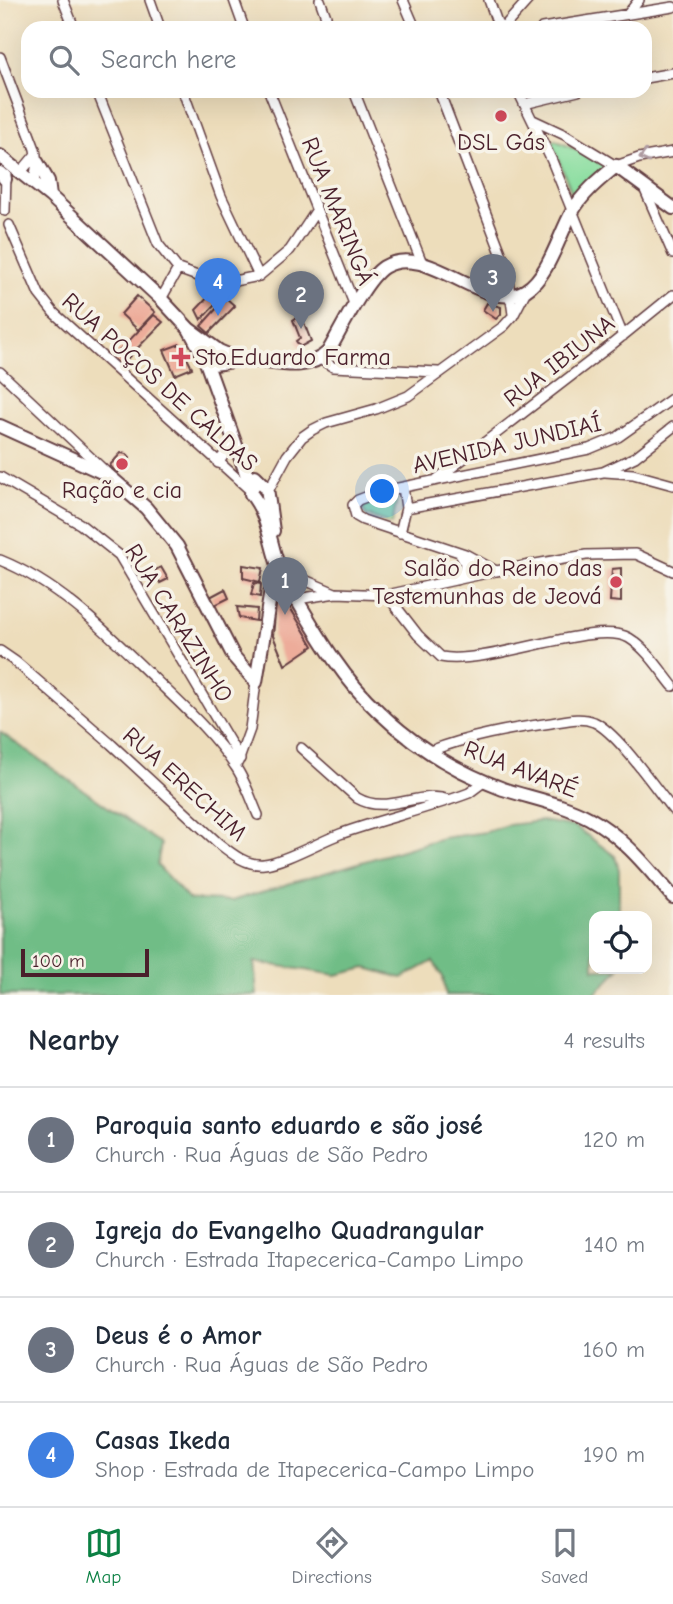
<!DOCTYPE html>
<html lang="en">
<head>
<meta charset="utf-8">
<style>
	body { margin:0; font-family:"Comic Neue",sans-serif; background:#f2f2f3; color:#1f2937 }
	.controls { position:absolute; right:21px; bottom:21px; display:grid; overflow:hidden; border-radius:14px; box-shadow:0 7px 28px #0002 }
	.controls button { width:63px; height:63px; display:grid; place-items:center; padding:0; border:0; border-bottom:2px solid #e0e1e3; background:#fff; color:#1f2937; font:35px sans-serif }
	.scale { position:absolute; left:21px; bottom:18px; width:128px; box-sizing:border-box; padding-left:7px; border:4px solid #4a1f2b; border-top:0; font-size:19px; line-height:24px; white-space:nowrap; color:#4a1f2b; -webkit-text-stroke:5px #f7f3e8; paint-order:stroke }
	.you { position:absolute; left:383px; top:492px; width:24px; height:24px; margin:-18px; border:5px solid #fff; border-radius:50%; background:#1a73e8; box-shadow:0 0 0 10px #1a73e833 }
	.badge { display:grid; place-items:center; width:46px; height:46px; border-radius:50%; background:#0b8043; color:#fff; font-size:23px; font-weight:700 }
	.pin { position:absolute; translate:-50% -58px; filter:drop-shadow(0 2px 4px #0008) }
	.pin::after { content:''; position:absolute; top:37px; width:24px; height:21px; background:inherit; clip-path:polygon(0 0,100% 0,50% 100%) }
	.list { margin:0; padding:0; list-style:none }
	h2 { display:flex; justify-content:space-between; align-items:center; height:91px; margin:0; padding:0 28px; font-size:30px }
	h2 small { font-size:23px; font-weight:400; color:#747a83 }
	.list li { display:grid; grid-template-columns:46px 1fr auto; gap:21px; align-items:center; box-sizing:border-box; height:105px; padding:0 28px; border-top:2px solid #e0e1e3 }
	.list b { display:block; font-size:26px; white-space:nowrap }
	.list p { margin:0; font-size:23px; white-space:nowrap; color:#747a83 }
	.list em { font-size:23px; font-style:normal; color:#747a83 }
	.icon { flex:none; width:38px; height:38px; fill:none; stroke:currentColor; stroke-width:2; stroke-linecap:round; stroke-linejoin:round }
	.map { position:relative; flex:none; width:673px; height:995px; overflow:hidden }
	.search { position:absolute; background:#fff; box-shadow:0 7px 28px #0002; left:21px; right:21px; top:21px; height:77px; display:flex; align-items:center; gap:18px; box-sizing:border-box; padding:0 24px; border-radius:21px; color:#747a83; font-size:26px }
	.sheet { height:511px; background:#fff }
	nav { display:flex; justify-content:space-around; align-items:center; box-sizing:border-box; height:98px; border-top:2px solid #e0e1e3; background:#fff; font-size:19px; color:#747a83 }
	nav a { display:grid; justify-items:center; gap:4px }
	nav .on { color:#0b8043 }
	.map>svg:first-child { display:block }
	.green { fill:#8bdea0; stroke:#6a7e66; stroke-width:2 }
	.forest { fill:#70bd86; stroke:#5d6e58; stroke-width:2 }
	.building { fill:#edac9a }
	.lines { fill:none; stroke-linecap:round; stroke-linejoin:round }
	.street-casing { stroke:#623c41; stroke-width:12 }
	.secondary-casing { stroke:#623c41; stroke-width:16 }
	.street { stroke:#fff; stroke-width:9 }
	.secondary { stroke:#fff; stroke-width:12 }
	.oneway { stroke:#ae9aa0 }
	.poi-dot { fill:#d1495b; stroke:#f7f3e8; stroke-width:2.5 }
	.labels { text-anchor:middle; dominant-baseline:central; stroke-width:7; stroke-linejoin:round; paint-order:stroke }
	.poi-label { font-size:24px; fill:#4a1f2b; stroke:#f7f3e8 }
	.street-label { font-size:24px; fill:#4a1f2b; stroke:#f7f3e8 }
</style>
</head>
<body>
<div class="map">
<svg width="673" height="995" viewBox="0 0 673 995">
	<rect width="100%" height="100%" fill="#f7f3e8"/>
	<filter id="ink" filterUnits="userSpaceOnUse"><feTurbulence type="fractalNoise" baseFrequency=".0143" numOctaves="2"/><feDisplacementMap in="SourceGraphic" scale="14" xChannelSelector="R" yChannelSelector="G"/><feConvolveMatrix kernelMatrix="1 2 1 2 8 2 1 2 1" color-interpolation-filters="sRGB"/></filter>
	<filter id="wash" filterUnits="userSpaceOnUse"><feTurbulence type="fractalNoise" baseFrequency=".00686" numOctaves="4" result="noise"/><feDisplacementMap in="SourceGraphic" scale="28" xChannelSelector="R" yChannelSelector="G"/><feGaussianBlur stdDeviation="1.57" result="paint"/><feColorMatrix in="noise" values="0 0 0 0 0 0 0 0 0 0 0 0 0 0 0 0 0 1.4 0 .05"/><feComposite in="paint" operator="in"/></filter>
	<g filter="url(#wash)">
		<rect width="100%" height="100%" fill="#edddbb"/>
		<!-- green -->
		<path class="green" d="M555 140 607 164 606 169 578 195 572 193 551 142Z
			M397 499 392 524 366 515 363 509 365 505Z"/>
		<!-- forest -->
		<path class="forest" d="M0 732 161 844 157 865 189 900 231 901 442 838 486 832 508 825 542 821 576 827 615 856 619 870V916H594V969H619L594 995H446L443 977 433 961 402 978 366 968 336 975 254 962 257 995H0Z"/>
		<g id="blocks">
			<!-- building -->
			<path class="building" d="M212 293 225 294 201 320 196 310Z
				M137 296 155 312 138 330 121 314Z
				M226 298 235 306 209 333 201 326Z
				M487 303 501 307V314L496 319 483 310Z
				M154 315 163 322 120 366 112 358Z
				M301 315 311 341 300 347 296 341 300 338 293 320Z
				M180 344 192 368 175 375 164 350Z
				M121 453 126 454 130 458 117 474 110 465Z
				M243 565 263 568 260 582 243 578Z
				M161 567 168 579 160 583 155 570Z
				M621 568V602L610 601 612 569Z
				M254 583 261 584 260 597 251 595Z
				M225 589 229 598 215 605 210 597Z
				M277 594H282L313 646 285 665 273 636Z
				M237 607 257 609 256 621 239 618Z"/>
		</g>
	</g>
	<g filter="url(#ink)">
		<use href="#blocks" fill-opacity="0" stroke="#623c41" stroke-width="2"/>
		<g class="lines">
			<!-- street casing -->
			<g class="street-casing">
				<path id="street" d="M63 0 74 28
					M150 0 160 28
					M234 0 244 28
					M320 0 330 28
					M403 0 415 28
					M489 0 499 28
					M628 14 639 0
					M503 28 528 0
					M542 28 673 7
					M0 57 35 149 37 162 34 182
					M645 78 673 73
					M97 91 158 244 178 269 219 284 259 276 290 250 316 211
					M183 91 221 196 259 276
					M269 91 355 306
					M354 91 422 263
					M439 91 506 266 513 314
					M518 91 552 161 623 336
					M524 104 578 91
					M533 120 565 135 616 166 639 158 673 152
					M21 172 36 154
					M645 190 673 254
					M5 211 6 175
					M9 225 39 294 54 313 251 491
					M161 299 178 269
					M320 359 333 367 438 372
					M0 372 105 471
					M218 463 235 440
					M605 472 633 474 673 485
					M0 477 80 524 119 555 240 759
					M437 479 610 346 673 295
					M268 491 287 456 302 437 312 430 326 423 376 409 408 396 504 326 513 316 526 291
					M406 508 603 472 635 457 673 427
					M400 533 406 508 403 487
					M0 560C62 585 108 634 156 680 183 706 214 734 235 766 245 780 251 799 258 815
					M279 569 335 593
					M496 571 465 554 363 520 356 516 353 505 358 500 379 492 589 449 618 437 673 398
					M456 580 463 572 465 563 459 552
					M387 595 418 635 441 657C488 666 597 619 629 638 647 649 660 670 673 686
					M297 599 336 593 387 595 496 571 586 555 636 554 673 571
					M0 651 16 662 111 744 217 842C231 853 246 866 264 864 284 862 319 842 340 834 382 819 427 809 469 793L485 781
					M301 748 357 798C388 816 418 789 449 800
					M430 751C469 736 509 729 551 723 564 721 580 716 594 722 618 733 655 788 673 810
					M238 762 250 729 256 682"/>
			</g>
			<!-- secondary casing -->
			<g class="secondary-casing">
				<path id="secondary" d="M0 156 50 196 161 299 189 329 219 351 240 360
					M37 162 48 181 50 196
					M0 173 5 179
					M189 329 208 364C219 365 230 360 241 360 270 359 304 375 328 352 340 332 365 279 384 267 428 240 485 316 526 290 548 277 559 235 572 212 582 194 600 179 616 166L673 208
					M206 362 251 487
					M0 426 108 475 146 508 177 546 234 657 256 682
					M255 476 267 488 273 531
					M259 482 253 485 251 494C268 514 270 544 279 568 283 579 292 589 297 600 320 639 344 680 378 711 413 745 457 772 503 789 531 798 563 804 589 818 624 837 647 867 673 897
					M256 682 272 584 279 569"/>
			</g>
			<!-- street -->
			<use href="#street" class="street"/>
			<!-- secondary -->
			<use href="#secondary" class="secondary"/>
		</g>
		<!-- one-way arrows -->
		<defs><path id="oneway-chevron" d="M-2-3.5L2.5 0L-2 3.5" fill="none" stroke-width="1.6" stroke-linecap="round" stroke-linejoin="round" transform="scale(1.75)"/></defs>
		<use class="oneway" href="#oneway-chevron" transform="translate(644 157) rotate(165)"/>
	</g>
	<!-- markers -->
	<g class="poi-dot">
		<circle cx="501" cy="116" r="7"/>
		<path d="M177.5 346.5h7v7h7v7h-7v7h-7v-7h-7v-7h7z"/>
		<circle cx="122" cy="464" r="7"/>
		<circle cx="616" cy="582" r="7"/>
	</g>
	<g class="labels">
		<!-- poi labels -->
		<g class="poi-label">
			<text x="501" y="142">DSL Gás</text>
			<text x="195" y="357" text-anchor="start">Sto.Eduardo Farma</text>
			<text x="122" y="490">Ração e cia</text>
			<text x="602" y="568" text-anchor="end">Salão do Reino das<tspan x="602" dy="28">Testemunhas de Jeová</tspan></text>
		</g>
		<!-- street labels -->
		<g class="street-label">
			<text transform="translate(338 211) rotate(68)">RUA MARINGÁ</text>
			<text transform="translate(559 361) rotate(-38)">RUA IBIUNA</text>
			<text transform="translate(160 382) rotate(42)">RUA POÇOS DE CALDAS</text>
			<text transform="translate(507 444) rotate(-13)">AVENIDA JUNDIAÍ</text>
			<text transform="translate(179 623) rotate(58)">RUA CARAZINHO</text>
			<text transform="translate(521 769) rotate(21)">RUA AVARÉ</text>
			<text transform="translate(185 784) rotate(42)">RUA ERECHIM</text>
		</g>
	</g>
</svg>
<div class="controls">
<button><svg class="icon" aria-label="locate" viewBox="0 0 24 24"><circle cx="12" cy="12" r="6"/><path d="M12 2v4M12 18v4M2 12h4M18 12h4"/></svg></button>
</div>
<div class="scale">100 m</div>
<div class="you"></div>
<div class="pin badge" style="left:285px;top:615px;background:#6b7280">1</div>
<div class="pin badge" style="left:301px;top:329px;background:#6b7280">2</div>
<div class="pin badge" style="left:493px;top:312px;background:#6b7280">3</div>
<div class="pin badge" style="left:218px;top:316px;background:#3f7fe0">4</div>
<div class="search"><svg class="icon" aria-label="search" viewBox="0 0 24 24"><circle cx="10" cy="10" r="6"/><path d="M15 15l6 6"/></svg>Search here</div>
</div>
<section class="sheet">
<h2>Nearby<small>4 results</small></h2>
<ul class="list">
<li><span class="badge" style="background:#6b7280">1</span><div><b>Paroquia santo eduardo e são josé</b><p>Church · Rua Águas de São Pedro</p></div><em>120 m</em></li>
<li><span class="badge" style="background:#6b7280">2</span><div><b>Igreja do Evangelho Quadrangular</b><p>Church · Estrada Itapecerica-Campo Limpo</p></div><em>140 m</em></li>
<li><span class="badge" style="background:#6b7280">3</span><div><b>Deus é o Amor</b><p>Church · Rua Águas de São Pedro</p></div><em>160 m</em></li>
<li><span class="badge" style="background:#3f7fe0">4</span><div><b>Casas Ikeda</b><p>Shop · Estrada de Itapecerica-Campo Limpo</p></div><em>190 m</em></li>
</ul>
</section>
<nav>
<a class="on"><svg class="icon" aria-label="map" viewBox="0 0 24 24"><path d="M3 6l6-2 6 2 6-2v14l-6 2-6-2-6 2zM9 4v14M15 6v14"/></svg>Map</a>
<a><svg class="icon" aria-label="directions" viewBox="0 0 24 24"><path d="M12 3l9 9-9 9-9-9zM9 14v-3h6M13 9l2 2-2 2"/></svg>Directions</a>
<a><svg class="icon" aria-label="saved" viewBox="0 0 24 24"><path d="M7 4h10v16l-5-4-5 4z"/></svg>Saved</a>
</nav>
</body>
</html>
